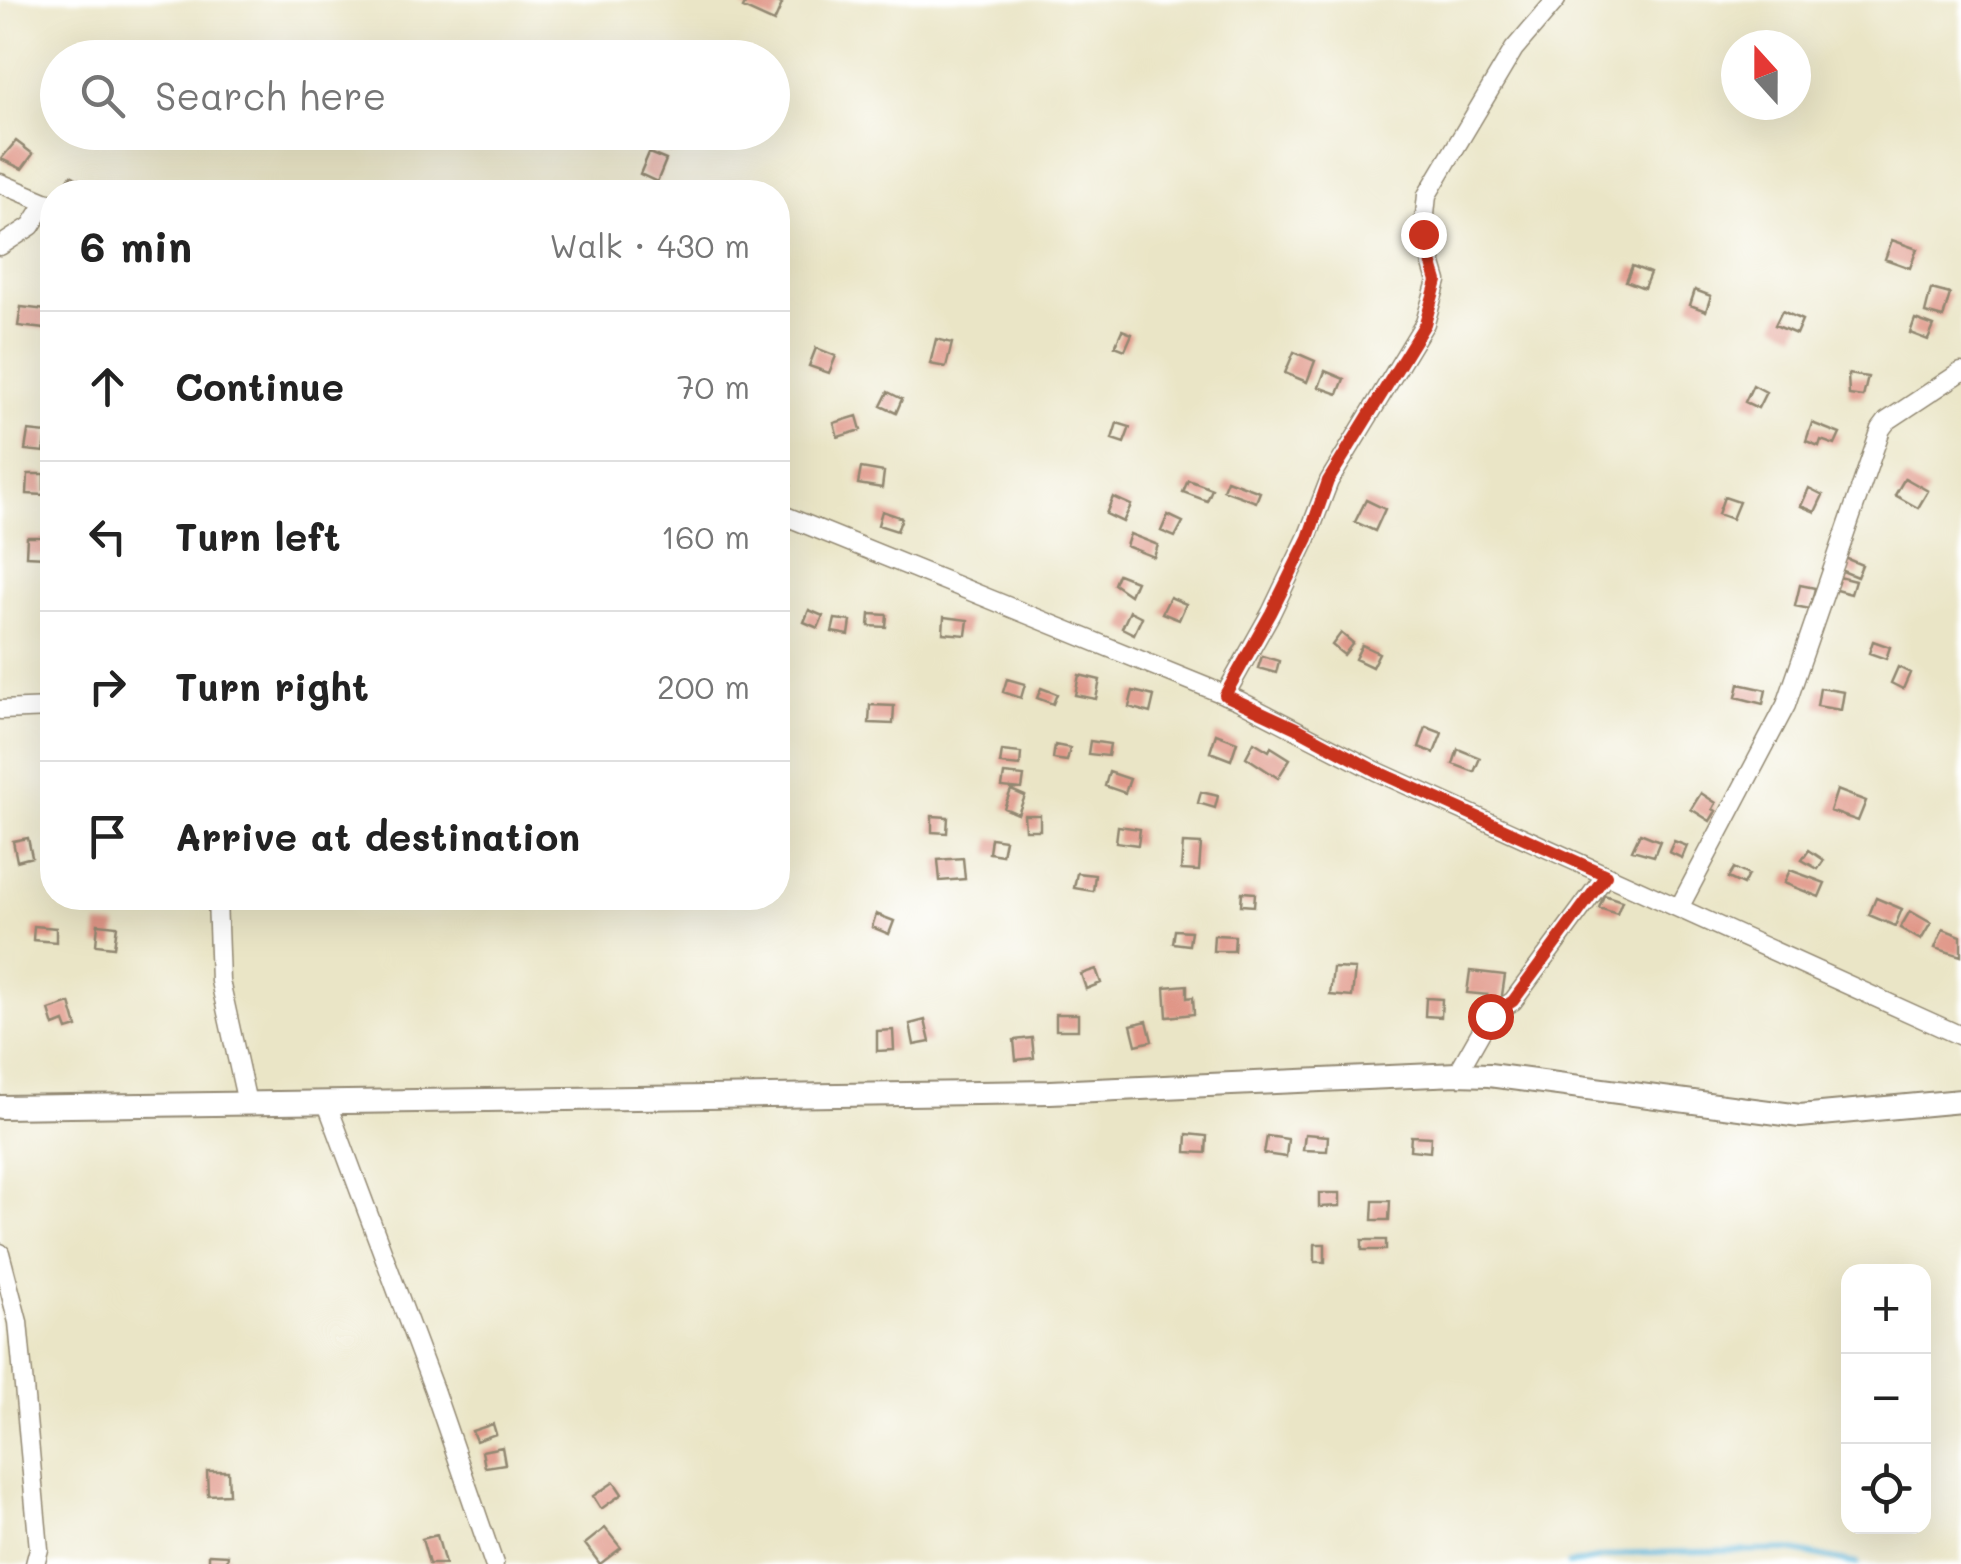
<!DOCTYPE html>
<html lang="en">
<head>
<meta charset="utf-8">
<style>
	body { margin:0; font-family:Mali,sans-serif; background:#f2f2f2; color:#222 }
	.controls { position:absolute; right:30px; bottom:30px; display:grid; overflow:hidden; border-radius:20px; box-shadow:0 10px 40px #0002 }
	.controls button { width:90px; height:90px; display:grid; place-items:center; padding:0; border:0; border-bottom:2px solid #e0e0e0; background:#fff; color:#222; font:50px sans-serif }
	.compass { position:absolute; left:1721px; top:30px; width:90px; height:90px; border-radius:50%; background:#fff; box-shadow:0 10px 40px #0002; rotate:339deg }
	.stop { position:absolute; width:30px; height:30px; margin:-22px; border:8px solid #c8321e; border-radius:50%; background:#fff }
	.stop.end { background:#c8321e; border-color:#fff; box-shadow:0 2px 10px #0008 }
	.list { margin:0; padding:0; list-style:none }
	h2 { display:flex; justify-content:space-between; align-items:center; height:130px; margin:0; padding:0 40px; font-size:42px }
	h2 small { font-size:32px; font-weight:400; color:#767676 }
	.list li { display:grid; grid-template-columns:65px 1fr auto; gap:30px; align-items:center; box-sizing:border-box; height:150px; padding:0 40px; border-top:2px solid #e0e0e0 }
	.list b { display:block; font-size:38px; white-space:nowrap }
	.list em { font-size:32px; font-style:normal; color:#767676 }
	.icon { flex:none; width:55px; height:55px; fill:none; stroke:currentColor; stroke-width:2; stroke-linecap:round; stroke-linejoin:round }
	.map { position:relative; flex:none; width:1961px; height:1564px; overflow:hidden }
	.search { position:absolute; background:#fff; box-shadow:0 10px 40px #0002; left:40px; top:40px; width:750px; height:110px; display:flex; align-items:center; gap:25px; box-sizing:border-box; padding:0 35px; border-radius:55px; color:#767676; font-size:38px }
	.panel { position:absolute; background:#fff; box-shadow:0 10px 40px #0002; left:40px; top:180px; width:750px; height:730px; border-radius:40px }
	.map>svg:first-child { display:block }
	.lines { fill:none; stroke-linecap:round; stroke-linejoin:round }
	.stream { stroke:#5eb7db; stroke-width:5 }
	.building { fill:#e09687 }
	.minor-casing { stroke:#928872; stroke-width:21 }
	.tertiary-casing { stroke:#928872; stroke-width:26 }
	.minor { stroke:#fff; stroke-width:18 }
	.tertiary { stroke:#fff; stroke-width:22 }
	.route { stroke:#c8321e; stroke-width:12 }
</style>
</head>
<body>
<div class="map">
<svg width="1961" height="1564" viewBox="0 0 1961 1564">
	<rect width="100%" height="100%" fill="#fff"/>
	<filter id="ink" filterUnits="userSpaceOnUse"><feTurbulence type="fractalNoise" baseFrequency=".01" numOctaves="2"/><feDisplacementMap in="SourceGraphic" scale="20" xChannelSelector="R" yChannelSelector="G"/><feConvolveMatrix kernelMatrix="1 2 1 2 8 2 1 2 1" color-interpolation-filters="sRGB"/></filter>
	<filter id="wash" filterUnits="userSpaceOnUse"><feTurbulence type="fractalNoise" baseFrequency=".0048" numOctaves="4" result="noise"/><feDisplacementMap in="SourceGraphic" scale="40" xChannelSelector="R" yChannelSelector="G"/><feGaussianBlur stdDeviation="2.25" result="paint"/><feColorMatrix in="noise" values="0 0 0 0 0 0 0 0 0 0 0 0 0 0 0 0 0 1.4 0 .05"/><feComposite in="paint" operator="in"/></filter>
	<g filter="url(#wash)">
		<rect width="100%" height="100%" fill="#eae5c6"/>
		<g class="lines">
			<!-- stream -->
			<path class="stream" d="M1568 1564 1629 1553 1789 1550 1858 1564"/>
		</g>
		<g id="blocks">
			<!-- building -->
			<path class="building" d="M747 0H773L782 4 774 22 743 8Z
				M656 132H675L669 152 652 147Z
				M16 141 33 154 22 169 1 159Z
				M649 153 666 160 657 182 640 174Z
				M71 175 88 184 84 192 65 185Z
				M1892 240 1917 249 1910 268 1885 259Z
				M1632 266 1650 273 1644 288 1626 281Z
				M1931 289 1950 294 1943 318 1925 313Z
				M1695 290 1711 296 1706 311 1690 305Z
				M21 307 47 310 45 329 18 326Z
				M1782 311 1802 320 1796 334 1775 325Z
				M1915 319 1934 326 1928 340 1910 333Z
				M1122 330 1132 334 1125 350 1115 346Z
				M936 339 952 343 946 367 930 364Z
				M816 348 836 356 829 373 809 366Z
				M1294 352 1315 361 1307 382 1285 373Z
				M1325 371 1344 379 1338 394 1319 387Z
				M1848 374 1868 377 1863 397 1849 395Z
				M1753 385 1766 392 1758 408 1745 402Z
				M888 392 902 399 896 413 881 406Z
				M857 416 861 430 838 437 834 423Z
				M1117 423 1130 427 1124 443 1112 439Z
				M1812 423 1840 434 1835 445 1821 440 1819 446 1806 441Z
				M28 431 47 433 44 452 25 450Z
				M861 468 884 472 882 488 858 484Z
				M28 474H44V495L27 494Z
				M1905 478 1928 491 1918 508 1895 495Z
				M778 480 791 486 785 501 778 497Z
				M1188 480 1212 489 1207 501 1183 492Z
				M1227 480 1260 492 1256 502 1223 490Z
				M1809 488 1823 495 1815 512 1801 506Z
				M1113 497 1131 505 1123 522 1106 514Z
				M1724 497 1739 502 1732 519 1718 514Z
				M1366 500 1385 509 1375 531 1355 522Z
				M882 511 902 518 897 531 878 525Z
				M1168 515 1183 522 1175 537 1161 531Z
				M1130 534 1158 545 1154 557 1126 546Z
				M27 537H46L45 557 26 556Z
				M1845 558 1862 565 1857 577 1840 570Z
				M1118 574 1136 581 1130 595 1114 584Z
				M1835 576 1855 581 1851 594 1832 589Z
				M1800 585 1815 588 1810 609 1795 606Z
				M1170 597 1186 604 1179 620 1162 613Z
				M809 610 823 616 818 628 804 622Z
				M1130 611 1142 617 1134 634 1122 628Z
				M870 614 887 615 886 627 869 626Z
				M944 617 968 620 966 635 943 633Z
				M835 619 851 621 849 635 832 632Z
				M1341 633 1353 643 1344 655 1332 645Z
				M1873 641 1890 647 1886 659 1869 653Z
				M1362 645 1379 653 1372 667 1355 659Z
				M1262 656 1279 661 1276 673 1258 668Z
				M1898 667 1910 673 1903 689 1891 683Z
				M1079 675 1100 680 1096 699 1075 695Z
				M1007 679 1025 684 1021 698 1003 692Z
				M1739 684 1766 690 1763 704 1736 697Z
				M1041 688 1057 694 1053 704 1037 698Z
				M1820 688 1844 692 1841 710 1817 706Z
				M1133 691 1154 696 1150 713 1129 707Z
				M870 705 894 706 893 724 869 723Z
				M1426 727 1442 733 1434 753 1419 747Z
				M1216 734 1237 742 1231 760 1210 752Z
				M1090 741 1110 744 1108 756 1088 754Z
				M1254 742 1269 751 1271 747 1290 759 1278 778 1246 757Z
				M1055 745 1070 748 1067 761 1053 759Z
				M1458 749 1480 758 1474 772 1453 764Z
				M1002 751 1021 753 1020 766 1000 764Z
				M1109 772 1130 779 1125 793 1105 786Z
				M1004 774 1024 776 1022 789 1002 787Z
				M1011 790 1025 796 1018 814 1004 808Z
				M1837 790 1866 801 1858 821 1830 811Z
				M1201 792 1218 796 1215 808 1198 803Z
				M1701 793 1716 803 1713 809 1716 811 1710 821 1691 809Z
				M1024 815H1040V830H1025Z
				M932 816 948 817 947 833 932 832Z
				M1118 826 1140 829 1138 845 1116 842Z
				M1640 833 1660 841 1654 856 1632 850Z
				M28 838 32 857 17 861 13 841Z
				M991 838 1005 840 1002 855 989 853Z
				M1674 841 1687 846 1682 858 1669 852Z
				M1183 843 1201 844 1199 871 1181 870Z
				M1809 850 1824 860 1818 869 1802 860Z
				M963 858 965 879 940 881 938 860Z
				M1734 868 1748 875 1743 885 1728 878Z
				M1790 870 1825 883 1819 897 1784 883Z
				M1077 873 1095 875 1093 891 1074 888Z
				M1242 892 1255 893 1254 906 1241 905Z
				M1604 895 1622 901 1617 914 1599 908Z
				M1876 898 1902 909 1895 926 1869 915Z
				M1910 911 1931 923 1921 940 1900 928Z
				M876 914 894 921 889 934 872 927Z
				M98 924 117 926 114 947 96 945Z
				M34 926 56 928V942L33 940Z
				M1943 929 1961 936V956L1935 948Z
				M1175 930 1191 931 1189 945 1173 943Z
				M1214 935 1235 936 1234 951H1213Z
				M1333 968 1355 969 1352 997 1330 995Z
				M1096 969 1101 983 1086 989 1081 974Z
				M1470 971 1505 975 1501 1002 1488 1000V995L1467 993Z
				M1187 985V998L1193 997 1194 1014 1167 1017 1165 987Z
				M1426 998 1442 999 1441 1017 1425 1016Z
				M70 1003 77 1027 67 1030 64 1022 54 1026 49 1010Z
				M1056 1014H1078V1030H1056Z
				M925 1020 930 1042 914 1045 910 1024Z
				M1147 1021 1152 1041 1136 1045 1131 1025Z
				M893 1030 894 1050 877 1051V1031Z
				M1032 1038 1034 1058 1016 1060 1014 1040Z
				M1187 1134 1207 1136 1206 1153 1186 1152Z
				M1305 1134 1328 1136 1327 1151 1303 1150Z
				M1267 1136 1288 1139 1286 1157 1264 1154Z
				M1411 1136 1431 1137 1430 1152 1410 1150Z
				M1319 1193H1340V1206L1319 1207Z
				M1373 1201H1390L1389 1220H1372Z
				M1362 1240H1386V1250H1362Z
				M1315 1244H1325V1262H1315Z
				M493 1424 496 1434 476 1441 472 1431Z
				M502 1447 505 1464 485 1467 482 1451Z
				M207 1471H228L229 1494 208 1495Z
				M614 1482 622 1494 601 1509 593 1496Z
				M605 1528 621 1548 600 1564 585 1544Z
				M437 1535 445 1564H429L422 1539Z
				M209 1554 228 1555 227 1564H209Z"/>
		</g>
	</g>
	<g filter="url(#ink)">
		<use href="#blocks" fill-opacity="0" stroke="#928872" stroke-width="2.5"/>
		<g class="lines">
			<!-- minor casing -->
			<g class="minor-casing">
				<path id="minor" d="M0 183 52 205
					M0 246 31 226 46 202
					M778 513 1238 700 1376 771 1961 1036
					M1225 695 1271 613 1307 538 1329 481 1425 323 1437 281 1423 234 1427 195 1514 49 1556 0
					M0 710 52 708
					M217 898 220 981 247 1103
					M1679 908 1786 705 1881 429 1887 421 1961 372
					M1457 1074 1490 1016 1513 1001 1606 875
					M326 1101 434 1390 494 1564
					M0 1253 18 1322 39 1549 35 1564"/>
			</g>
			<!-- tertiary casing -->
			<g class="tertiary-casing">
				<path id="tertiary" d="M0 1107 1050 1092 1457 1074 1489 1075 1800 1116 1961 1101"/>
			</g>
			<!-- minor -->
			<use href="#minor" class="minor"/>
			<!-- tertiary -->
			<use href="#tertiary" class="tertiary"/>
		</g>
	</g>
	<g class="lines" filter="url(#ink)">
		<!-- route -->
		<path class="route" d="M1423 234 1437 281 1425 324 1328 481 1308 538 1271 613 1225 695 1300 730 1376 771 1606 875 1513 1001 1490 1016"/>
	</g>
</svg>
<div class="controls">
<button>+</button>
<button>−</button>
<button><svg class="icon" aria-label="locate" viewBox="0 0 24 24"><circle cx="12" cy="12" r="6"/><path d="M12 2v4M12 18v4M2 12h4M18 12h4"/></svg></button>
</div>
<svg class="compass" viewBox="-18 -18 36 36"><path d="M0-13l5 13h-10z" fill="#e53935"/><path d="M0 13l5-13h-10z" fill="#767676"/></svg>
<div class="stop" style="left:1490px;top:1016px"></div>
<div class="stop end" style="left:1423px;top:234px"></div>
<div class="search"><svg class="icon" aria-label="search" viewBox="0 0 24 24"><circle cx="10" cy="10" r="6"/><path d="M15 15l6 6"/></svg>Search here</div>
<section class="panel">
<h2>6 min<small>Walk · 430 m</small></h2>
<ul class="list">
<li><svg class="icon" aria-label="ahead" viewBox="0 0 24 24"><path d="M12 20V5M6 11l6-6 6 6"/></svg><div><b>Continue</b></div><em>70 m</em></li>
<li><svg class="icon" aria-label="left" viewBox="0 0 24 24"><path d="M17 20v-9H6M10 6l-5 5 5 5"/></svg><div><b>Turn left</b></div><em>160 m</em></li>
<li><svg class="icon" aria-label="right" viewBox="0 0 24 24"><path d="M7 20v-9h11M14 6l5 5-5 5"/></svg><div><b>Turn right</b></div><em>200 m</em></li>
<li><svg class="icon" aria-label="arrive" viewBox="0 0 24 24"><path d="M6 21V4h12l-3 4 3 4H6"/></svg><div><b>Arrive at destination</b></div></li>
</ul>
</section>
</div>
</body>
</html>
